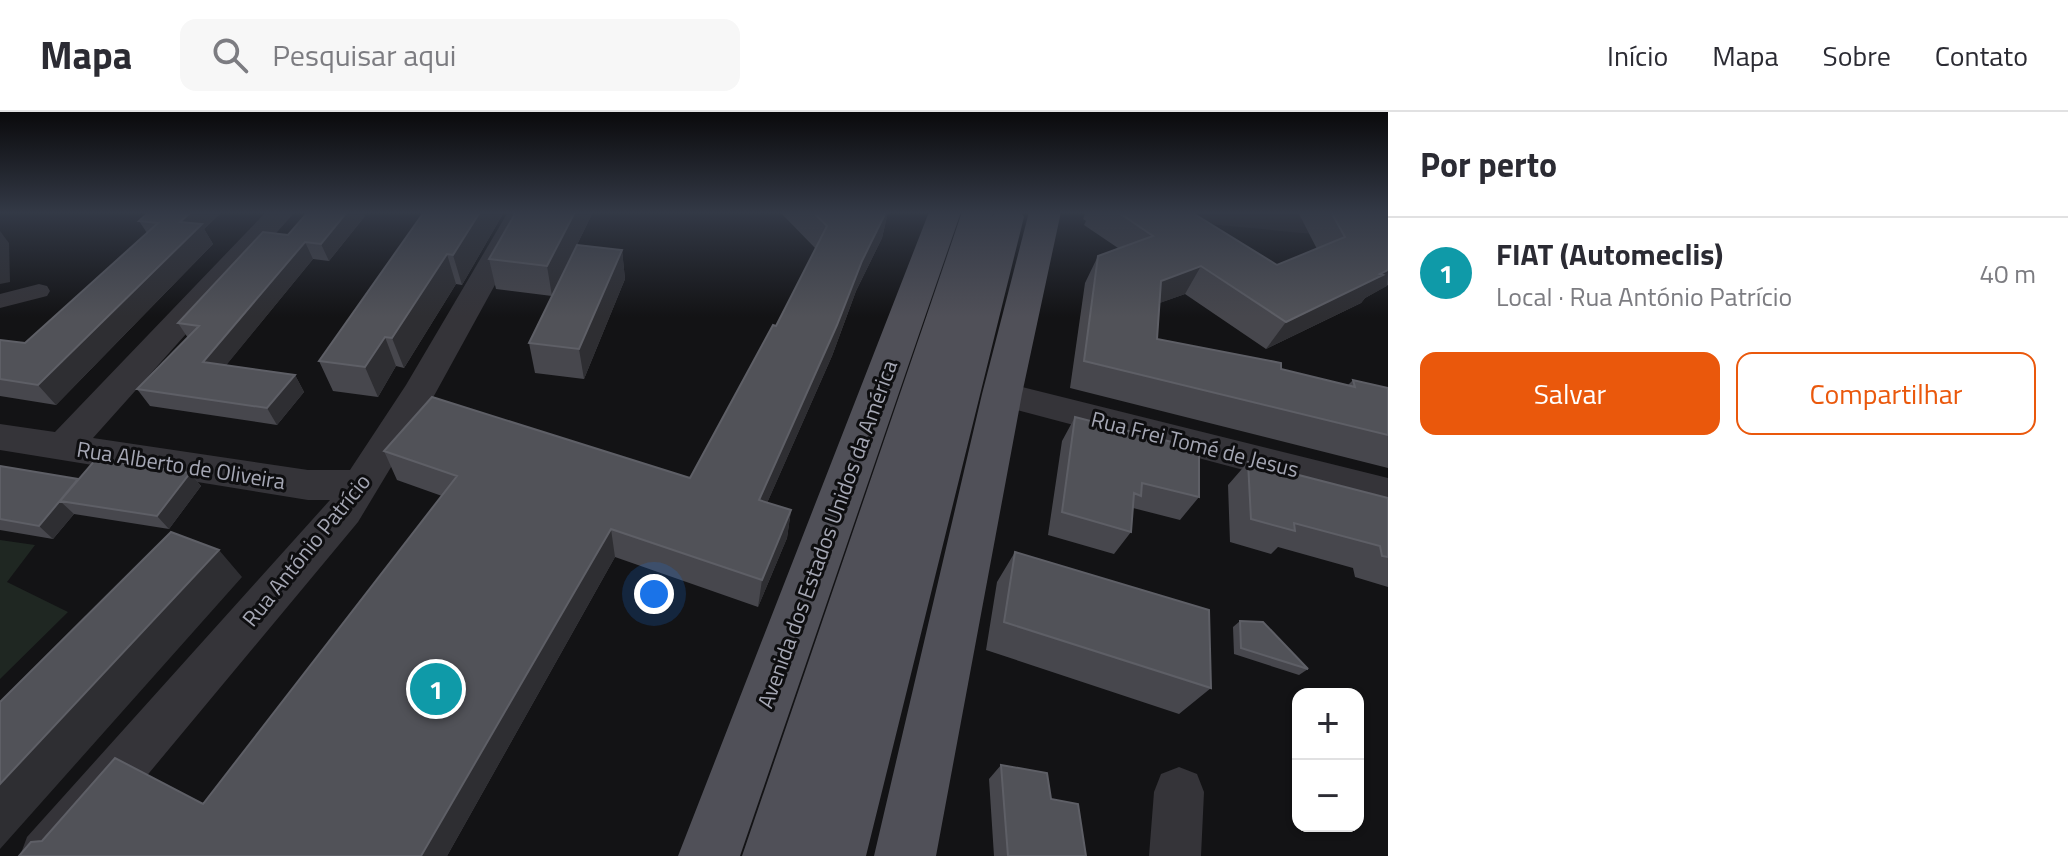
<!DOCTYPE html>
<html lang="pt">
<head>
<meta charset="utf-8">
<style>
	body { margin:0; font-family:"Titillium Web",sans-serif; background:#f7f7f7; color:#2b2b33 }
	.controls { position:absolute; right:24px; bottom:24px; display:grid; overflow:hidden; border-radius:16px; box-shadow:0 2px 6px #0004 }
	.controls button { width:72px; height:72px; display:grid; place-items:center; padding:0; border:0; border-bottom:2px solid #e1e1e2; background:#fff; color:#2b2b33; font:40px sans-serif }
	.you { position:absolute; left:654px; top:482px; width:28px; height:28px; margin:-20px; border:6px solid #fff; border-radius:50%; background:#1a73e8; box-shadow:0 0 0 12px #1a73e833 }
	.badge { display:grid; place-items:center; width:52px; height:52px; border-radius:50%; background:#ea580c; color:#fff; font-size:26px; font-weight:700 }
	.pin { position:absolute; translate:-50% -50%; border:4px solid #fff; box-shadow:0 2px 8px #0006 }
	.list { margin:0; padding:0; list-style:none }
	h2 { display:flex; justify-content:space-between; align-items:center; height:104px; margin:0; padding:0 32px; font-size:34px }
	h2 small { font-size:26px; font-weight:400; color:#7c7c81 }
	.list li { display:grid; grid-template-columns:52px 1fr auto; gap:24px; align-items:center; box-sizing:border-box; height:112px; padding:0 32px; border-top:2px solid #e1e1e2 }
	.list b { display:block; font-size:30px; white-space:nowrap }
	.list p { margin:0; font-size:26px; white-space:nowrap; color:#7c7c81 }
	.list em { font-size:26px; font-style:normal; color:#7c7c81 }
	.actions { display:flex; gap:16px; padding:24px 32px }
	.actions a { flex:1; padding:18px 0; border:2px solid #ea580c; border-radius:16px; text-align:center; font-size:28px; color:#ea580c }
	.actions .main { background:#ea580c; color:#fff }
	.icon { flex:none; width:44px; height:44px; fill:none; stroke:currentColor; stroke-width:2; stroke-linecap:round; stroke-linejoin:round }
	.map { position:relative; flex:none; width:1388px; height:744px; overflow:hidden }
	header { display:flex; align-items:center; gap:48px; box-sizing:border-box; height:112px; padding:0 40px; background:#fff; border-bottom:2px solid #e1e1e2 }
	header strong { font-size:38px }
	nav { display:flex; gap:44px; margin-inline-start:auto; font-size:28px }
	.search { width:560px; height:72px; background:#f7f7f7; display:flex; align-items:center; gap:20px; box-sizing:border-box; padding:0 28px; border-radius:16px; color:#7c7c81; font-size:30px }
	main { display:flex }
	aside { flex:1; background:#fff }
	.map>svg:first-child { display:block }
	.built { fill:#201f22 }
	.green { fill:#1f2722 }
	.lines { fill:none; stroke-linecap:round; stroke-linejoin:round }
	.pedestrian { fill:#353439; fill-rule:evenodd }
	.minor { fill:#353439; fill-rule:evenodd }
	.primary { fill:#505058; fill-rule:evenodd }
	.wall { fill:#47474d }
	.shaded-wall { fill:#2e2e32 }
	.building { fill:#515258; stroke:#5e5f66; stroke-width:2 }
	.labels { text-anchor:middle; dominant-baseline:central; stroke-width:6; stroke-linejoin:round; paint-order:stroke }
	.street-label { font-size:22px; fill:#a5a7b4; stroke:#0e0e10 }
</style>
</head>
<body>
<header>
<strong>Mapa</strong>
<div class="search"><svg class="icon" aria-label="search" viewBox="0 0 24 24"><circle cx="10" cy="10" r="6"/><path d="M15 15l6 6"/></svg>Pesquisar aqui</div>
<nav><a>Início</a><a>Mapa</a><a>Sobre</a><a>Contato</a></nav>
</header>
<main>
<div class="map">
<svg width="1388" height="744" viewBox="0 0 1388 744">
	<rect width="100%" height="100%" fill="#131315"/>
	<!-- built -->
	<path class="built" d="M1080 100H1388V129Z"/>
	<!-- green -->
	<path class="green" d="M0 428 35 433 7 470 68 500 0 567Z"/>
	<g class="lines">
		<!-- pedestrian -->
		<path class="pedestrian" d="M39 172 47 174 50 179 47 184 0 196V182Z"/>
		<!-- minor -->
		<path class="minor" d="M266 100H295L93 326 308 358H350L406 273 508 100H535L435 282 358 410 80 744H20L27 725 330 388H308L0 338V312L55 320Z
			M1002 270 1388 366V396L990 291 985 282 990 273Z
			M1179 655 1197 662 1204 680 1201 744H1149L1154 680 1161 662Z"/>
		<!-- primary -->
		<path class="primary" d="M929 100H961L740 744H678Z
			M962 100H994L992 105 995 100H1021L1024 105 866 744H804L967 190 804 744H742Z
			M1029 100H1061L1022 282 936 744H874L982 282Z"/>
	</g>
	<!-- wall -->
	<path class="wall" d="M149 100H222L204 117 213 132 56 293 0 284V228L25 231 147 121 139 109Z
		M424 100H504L462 173 456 172 404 256 396 254 378 285 333 279 319 249Z
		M516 100H593L552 184 496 177 489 147Z
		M780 100H888L882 126 856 179 832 244 767 391 791 398 787 426 758 495 615 445 447 744H19L42 729 203 692 442 384 397 368 384 339 690 366 776 214 816 137Z
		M1086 100H1191L1277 153 1317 137 1298 100H1388V173L1365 186 1361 191 1266 237 1185 182 1159 191 1157 227 1348 273 1353 268 1388 276V356L1070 276 1085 171 1098 144 1118 136 1084 113 1086 109 1083 107Z
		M365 104 329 149 313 147 226 253 295 263 304 280 277 313 150 294 137 277 188 226 178 211 288 123Z
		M622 138 625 167 584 267 535 261 529 231Z
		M1075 305 1199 385 1180 408 1133 396 1131 420 1114 442 1048 423 1062 329Z
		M1248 350 1388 386V475L1355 465 1353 456 1278 435 1271 442 1230 430 1228 373Z
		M0 354 78 367 190 361 201 374 169 417 74 402 53 427 0 418Z
		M1015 440 1211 576 1179 602 986 538 997 470Z
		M1240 509 1308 557 1299 563 1234 542 1233 515Z
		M1001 653 1051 687 1086 744H994L989 667Z"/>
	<!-- shaded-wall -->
	<path class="shaded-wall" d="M191 100H222L204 117 213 132 56 293 38 273 180 110Z
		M347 100H363L365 104 329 149 321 132Z
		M480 100H504L462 173 453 143Z
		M575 100H593L552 184 547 154Z
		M886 100H888L882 126 856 179 832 244 756 416 759 388 862 149Z
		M0 119 9 131 10 170 0 172Z
		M305 130 313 147 215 267 203 250Z
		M622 138 625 167 584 267 579 237Z
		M447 142 456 172 404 256 392 226Z
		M1201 154 1185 182 1146 196 1161 169Z
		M1388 158 1387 174 1365 186 1361 191 1266 237 1286 210Z
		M385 225 396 254 378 285 365 255Z
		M295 263 304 280 277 313 267 296Z
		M190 361 201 374 169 417 157 404Z
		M60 389 74 402 53 427 39 414Z
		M791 398 787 426 758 495 762 468Z
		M611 417 615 445 447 744H421Z
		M219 438 242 465 0 737V672Z"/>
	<!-- building -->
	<path class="building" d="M149 100H191L180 110 202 112 38 273 0 267V228L25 231 158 111 139 109Z
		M308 100H347L321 132 305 130 203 250 295 263 267 296 137 277 199 214 178 211 263 120 288 123Z
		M424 100H480L453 143 447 142 392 226 385 225 365 255 319 249Z
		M516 100H575L547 154 489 147Z
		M813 100H886L862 149 837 213 759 388 791 398 762 468 611 417 421 744H19L31 730 42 729 115 646 203 692 457 364 384 339 432 285 690 366 773 213 776 214 827 114Z
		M1118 100H1191L1277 153 1345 125 1331 100H1388V158L1380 162 1383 163 1286 210 1201 154 1161 169 1157 227 1281 251V257L1355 275 1353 268 1388 276V323L1084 249 1098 144 1153 124Z
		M577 133 622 138 579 237 529 231Z
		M1075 305 1199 337V385L1142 371 1141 384 1134 381 1131 420 1062 400Z
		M96 347 190 361 157 404 60 389Z
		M1248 350 1388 386V445L1382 444 1380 434 1294 411 1295 419 1251 407Z
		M0 354 78 367 39 414 0 407Z
		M171 420 219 438 0 672V590Z
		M1015 440 1209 498 1211 576 1004 510Z
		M1240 509 1263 510 1308 557 1241 536Z
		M1001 653 1047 661 1051 687 1078 692 1086 744H1008Z"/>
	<!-- sky -->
	<linearGradient id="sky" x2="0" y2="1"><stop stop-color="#0a0a0c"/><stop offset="0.49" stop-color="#333946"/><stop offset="1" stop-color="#333946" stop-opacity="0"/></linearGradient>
	<rect width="1388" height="205" fill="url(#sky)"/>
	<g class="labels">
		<!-- street labels -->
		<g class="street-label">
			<text transform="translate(1195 332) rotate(14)">Rua Frei Tomé de Jesus</text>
			<text transform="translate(181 353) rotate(9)">Rua Alberto de Oliveira</text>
			<text transform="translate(827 422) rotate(-70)">Avenida dos Estados Unidos da América</text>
			<text transform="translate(306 438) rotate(-51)">Rua António Patrício</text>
		</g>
	</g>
</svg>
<div class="controls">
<button>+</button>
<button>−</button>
</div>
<div class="you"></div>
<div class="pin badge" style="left:436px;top:577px;background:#0f9aa8">1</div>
</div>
<aside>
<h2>Por perto<small></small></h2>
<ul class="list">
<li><span class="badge" style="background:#0f9aa8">1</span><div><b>FIAT (Automeclis)</b><p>Local · Rua António Patrício</p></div><em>40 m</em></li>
</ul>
<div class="actions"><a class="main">Salvar</a><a>Compartilhar</a></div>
</aside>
</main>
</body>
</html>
